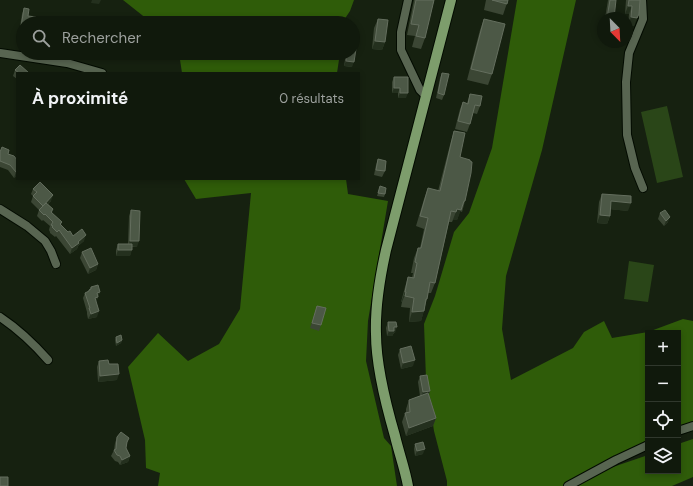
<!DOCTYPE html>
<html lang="fr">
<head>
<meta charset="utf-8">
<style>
  body { margin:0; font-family:"DM Sans",sans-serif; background:#1e261a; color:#f1f3f6 }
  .controls { position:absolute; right:12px; bottom:12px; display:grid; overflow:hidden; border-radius:0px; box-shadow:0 2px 6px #0003 }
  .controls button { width:36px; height:36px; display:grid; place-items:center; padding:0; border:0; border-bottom:1px solid #30382d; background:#10190c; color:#f1f3f6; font:20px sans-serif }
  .compass { position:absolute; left:597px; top:12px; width:36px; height:36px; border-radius:50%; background:#10190c; box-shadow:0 2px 6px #0003; rotate:156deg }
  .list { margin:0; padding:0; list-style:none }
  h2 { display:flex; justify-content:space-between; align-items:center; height:52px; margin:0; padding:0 16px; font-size:17px }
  h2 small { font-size:13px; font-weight:400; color:#9ca09d }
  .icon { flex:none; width:22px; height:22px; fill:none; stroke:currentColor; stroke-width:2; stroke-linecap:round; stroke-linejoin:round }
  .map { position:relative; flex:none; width:693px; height:486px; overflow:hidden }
  .search { position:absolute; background:#10190c; box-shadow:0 2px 6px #0003; left:16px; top:16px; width:344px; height:44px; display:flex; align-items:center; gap:10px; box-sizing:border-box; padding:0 14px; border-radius:22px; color:#9ca09d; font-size:15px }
  .panel { position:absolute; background:#10190c; box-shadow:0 2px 6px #0003; left:16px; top:72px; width:344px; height:108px; border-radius:0px }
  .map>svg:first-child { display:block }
  .green { fill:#2a4618 }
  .forest { fill:#2f5c09 }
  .water { fill:#2f5c0a }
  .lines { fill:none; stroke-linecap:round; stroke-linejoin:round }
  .minor-casing { stroke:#030b00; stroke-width:10 }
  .major-casing { stroke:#030b00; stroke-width:12 }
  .minor { stroke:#586551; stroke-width:8 }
  .major { stroke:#7d9d6c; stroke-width:10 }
  .wall { fill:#3b4634 }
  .shaded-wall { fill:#24301e }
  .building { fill:#4c5846; stroke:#646e5e }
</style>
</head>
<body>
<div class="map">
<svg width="693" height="486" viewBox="0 0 693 486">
  <rect width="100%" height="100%" fill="#162110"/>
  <path class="green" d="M667 106 683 177 657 183 641 112Z
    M629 261 654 265 648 302 624 299Z"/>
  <path class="forest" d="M123 0H354L350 11 344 20 343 23H152Z
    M517 0H576L542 150 506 276 502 329 511 380 573 348 584 332 604 321 612 338 648 332 683 319 693 321V431L678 435V333H648V448L574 486H447V481L434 431 426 379 424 324 435 296 454 232 469 213 492 148Z
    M179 53H340L337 73H182Z
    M184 179H346L348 194 388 201 368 321 366 361 384 438 391 446 397 486H158L160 473 146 468 145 440 128 367 158 333 188 361 219 344 240 309 251 193 196 199Z"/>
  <path class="water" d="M693 439V477L672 486H575L610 468 648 455V471H678V444Z"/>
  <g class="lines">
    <defs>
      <path id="minor" d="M408 0 401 32V50L420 90 426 96
        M642 0 643 19 629 53 626 82 627 135 635 168 643 188
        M0 53 67 63 102 73
        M0 209 27 226 45 241 51 251 56 264
        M0 317C18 329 33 343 48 360
        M678 431 693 426
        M568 486 616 460 648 445"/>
      <path id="major" d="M408 486C405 469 399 453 395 436 386 405 376 367 376 334 375 306 380 277 386 250L451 0"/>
    </defs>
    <use href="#minor" class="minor-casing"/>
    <use href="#major" class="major-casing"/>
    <use href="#minor" class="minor"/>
    <use href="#major" class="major"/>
  </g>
  <path class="wall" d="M414 0H434L425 38 421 49 412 47 415 36 407 35Z
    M486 0H508L503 15 484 10Z
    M608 0H616L614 18H605Z
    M626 0H640L634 26 628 25 629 14H625Z
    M24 8 23 23V33H19L22 14Z
    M378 19 385 42 382 50 372 49 374 28Z
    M484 19 492 74 488 85 467 80 480 30Z
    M101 53H107L106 55Z
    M346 53H353L352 67 344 66Z
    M15 70 29 73H17V79L13 76Z
    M442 73 444 95 442 100 436 98 440 78Z
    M394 77 406 98H398V93H392V82Z
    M470 94 480 106 477 114 473 113 470 124 467 132 455 129 460 109 463 102 467 103Z
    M454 131 460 157 465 201 462 212 460 211 457 220H453L452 222H449L435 283 431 293H428L427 299 421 321 409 322 410 308 401 307 402 302H401L405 287 408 277 412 278 413 273H411L414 258 418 248H420L424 229 416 226 424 199 428 188 438 191 451 141Z
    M0 152 8 154 14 156 17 176 14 178 8 170 0 167Z
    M378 159 385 171 382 177 374 175 376 165Z
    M380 186 385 194 384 197 377 196Z
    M33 189 51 201 48 204 53 209 52 213 62 222 61 225 68 232 73 236 84 241 78 246 77 249 70 254 56 236 55 237 50 233V232L49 230 50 226 43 220 42 221 37 216 39 210 31 202 33 196 31 194Z
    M602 194 628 211 610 209V216L607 224 597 223 599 202Z
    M131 210 137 247H132L130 256H116V250L118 244H128L129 216Z
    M660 213 668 222 664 226 658 219Z
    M82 252 98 264 96 270 88 274 80 258Z
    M91 287 100 292 96 302 97 317 88 319 87 314V312L83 298 85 293 88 292Z
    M317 306 321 325 319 331 310 328Z
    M388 322 395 333H394L392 336H387L386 328Z
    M116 337 122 340 121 343 116 346 115 340Z
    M400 349 413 366 401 369 398 355Z
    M99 361 109 364 117 380 98 382 97 367Z
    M420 376 430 391 429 394 436 418 433 426 406 436 402 422 405 413H406V409L409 400 420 396 418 382Z
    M117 437 129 438 126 445V448L130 456 128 462 120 465 118 462 115 461 111 456 114 450 115 443Z
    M415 444 423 454 415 456 414 449Z"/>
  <path class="shaded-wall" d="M92 0H101L99 4 91 3Z
    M628 6H632L629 14H625Z
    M639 14 634 26 628 25 631 17Z
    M21 27H23V33H19Z
    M375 41 385 42 382 50 372 49Z
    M124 54 123 57 114 58 115 55Z
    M346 61 354 62 352 67 344 66Z
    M394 88H400L398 93H392Z
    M400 93H408L406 98H398Z
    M16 172H17V176L14 178Z
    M53 195 51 201 41 211 43 206Z
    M611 201 631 203 628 211 608 209Z
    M457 209 461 210 457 220H453L452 222Z
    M600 215 610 216 607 224 597 223Z
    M670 217 668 222 664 226 666 221Z
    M86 235 84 241 78 246 77 249 70 254 72 248 78 242Z
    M130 241H139L137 247 128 246Z
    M118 250H132L130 256H116Z
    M98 264 96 270 88 274 90 268Z
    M100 292 96 303 93 304 97 293Z
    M405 292H406L402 302H401Z
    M99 311 97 317 88 319 91 314Z
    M424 311 421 321 409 322 412 312Z
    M394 327H397L395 333H394L392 336H387L389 331Z
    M122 340 121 343 116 346 117 343Z
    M415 360 413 366 401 369 403 363Z
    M119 374 117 380 98 382 100 376Z
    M430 391 428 397 421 398 423 392Z
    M436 418 433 426 406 436 409 428Z
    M425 449 423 454 415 456 417 451Z
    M130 456 128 462 120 465 122 460Z"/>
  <path class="building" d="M416 0H434L425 38 416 36 419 25 411 24Z
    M492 0H508L507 4Z
    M610 0H616L614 18H607Z
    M629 0H640L639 14 637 18 631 17 632 6H628Z
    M24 8 29 9 28 16 36 17 35 21 45 22V23H23V27H21Z
    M378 19 388 20 385 42 375 41Z
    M484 19 505 24 492 74 471 69Z
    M353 49H356L354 62 346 61 347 53H353Z
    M115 53H124V54L115 55Z
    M20 65 29 73H19L15 70Z
    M442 73 449 74 444 95 438 93Z
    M394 77H408V93H400V88H394Z
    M470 94 482 96 480 106 475 105 470 124 458 121 463 102 468 104Z
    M454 131 465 133 460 157 470 160V161L472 162 471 173 465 201H464L461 210 457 209 456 212 451 211 435 283 430 282 427 299H426L424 311 412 312 414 298 405 296 406 292H405L408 277 414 278 417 263 415 262 418 248H421L428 218 420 216 428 188 440 191Z
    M2 147 9 150 8 154 14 156 17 160V172H16L10 165 0 161V152Z
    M378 159 386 161 385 171 376 170Z
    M40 182 53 195 43 206 33 196 37 192 33 189Z
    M380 186 386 188 385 194 378 193Z
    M602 194 631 196V203L611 201 610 216 600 215Z
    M46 203 53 209 51 212 62 222 60 224 68 232 70 231 73 236 82 229 86 235 78 242 79 243 72 248 59 230 57 232 52 227 53 226 51 225 53 222 45 214 44 215 39 210Z
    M131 210 140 211 139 241H130Z
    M665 210 670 217 666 221 660 213Z
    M118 244H132V250H118Z
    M91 248 98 264 90 268 82 252Z
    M98 285 100 292 97 293 98 297 95 298 99 311 91 314 89 308H90L85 293 89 291V290L91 289V287Z
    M317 306 326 308 321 325 312 323Z
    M388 322H396L397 327H394V331H389Z
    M121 335 122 340 117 343 116 337Z
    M411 346 415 360 403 363 400 349Z
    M108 360 109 364H118L119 374 100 376 99 361Z
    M427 375 430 391 423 392 420 376Z
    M428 393 436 418 409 428 405 413 410 412 409 400Z
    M121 432 129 438 127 442 126 448 130 456 122 460 120 456 117 455 114 450 116 449 117 437Z
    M423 442 425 449 417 451 415 444Z
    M0 477H8V486H0Z"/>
</svg>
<div class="controls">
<button>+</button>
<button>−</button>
<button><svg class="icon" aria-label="locate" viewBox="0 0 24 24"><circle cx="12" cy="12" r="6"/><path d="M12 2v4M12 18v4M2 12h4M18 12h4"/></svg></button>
<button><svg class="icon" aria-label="layers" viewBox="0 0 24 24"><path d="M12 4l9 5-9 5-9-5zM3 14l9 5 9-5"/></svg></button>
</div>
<svg class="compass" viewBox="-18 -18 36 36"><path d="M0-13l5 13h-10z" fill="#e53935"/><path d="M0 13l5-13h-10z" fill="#9ca09d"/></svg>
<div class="search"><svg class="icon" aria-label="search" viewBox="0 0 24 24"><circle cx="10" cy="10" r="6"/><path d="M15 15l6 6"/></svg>Rechercher</div>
<section class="panel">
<h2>À proximité<small>0 résultats</small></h2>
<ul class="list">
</ul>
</section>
</div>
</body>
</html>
